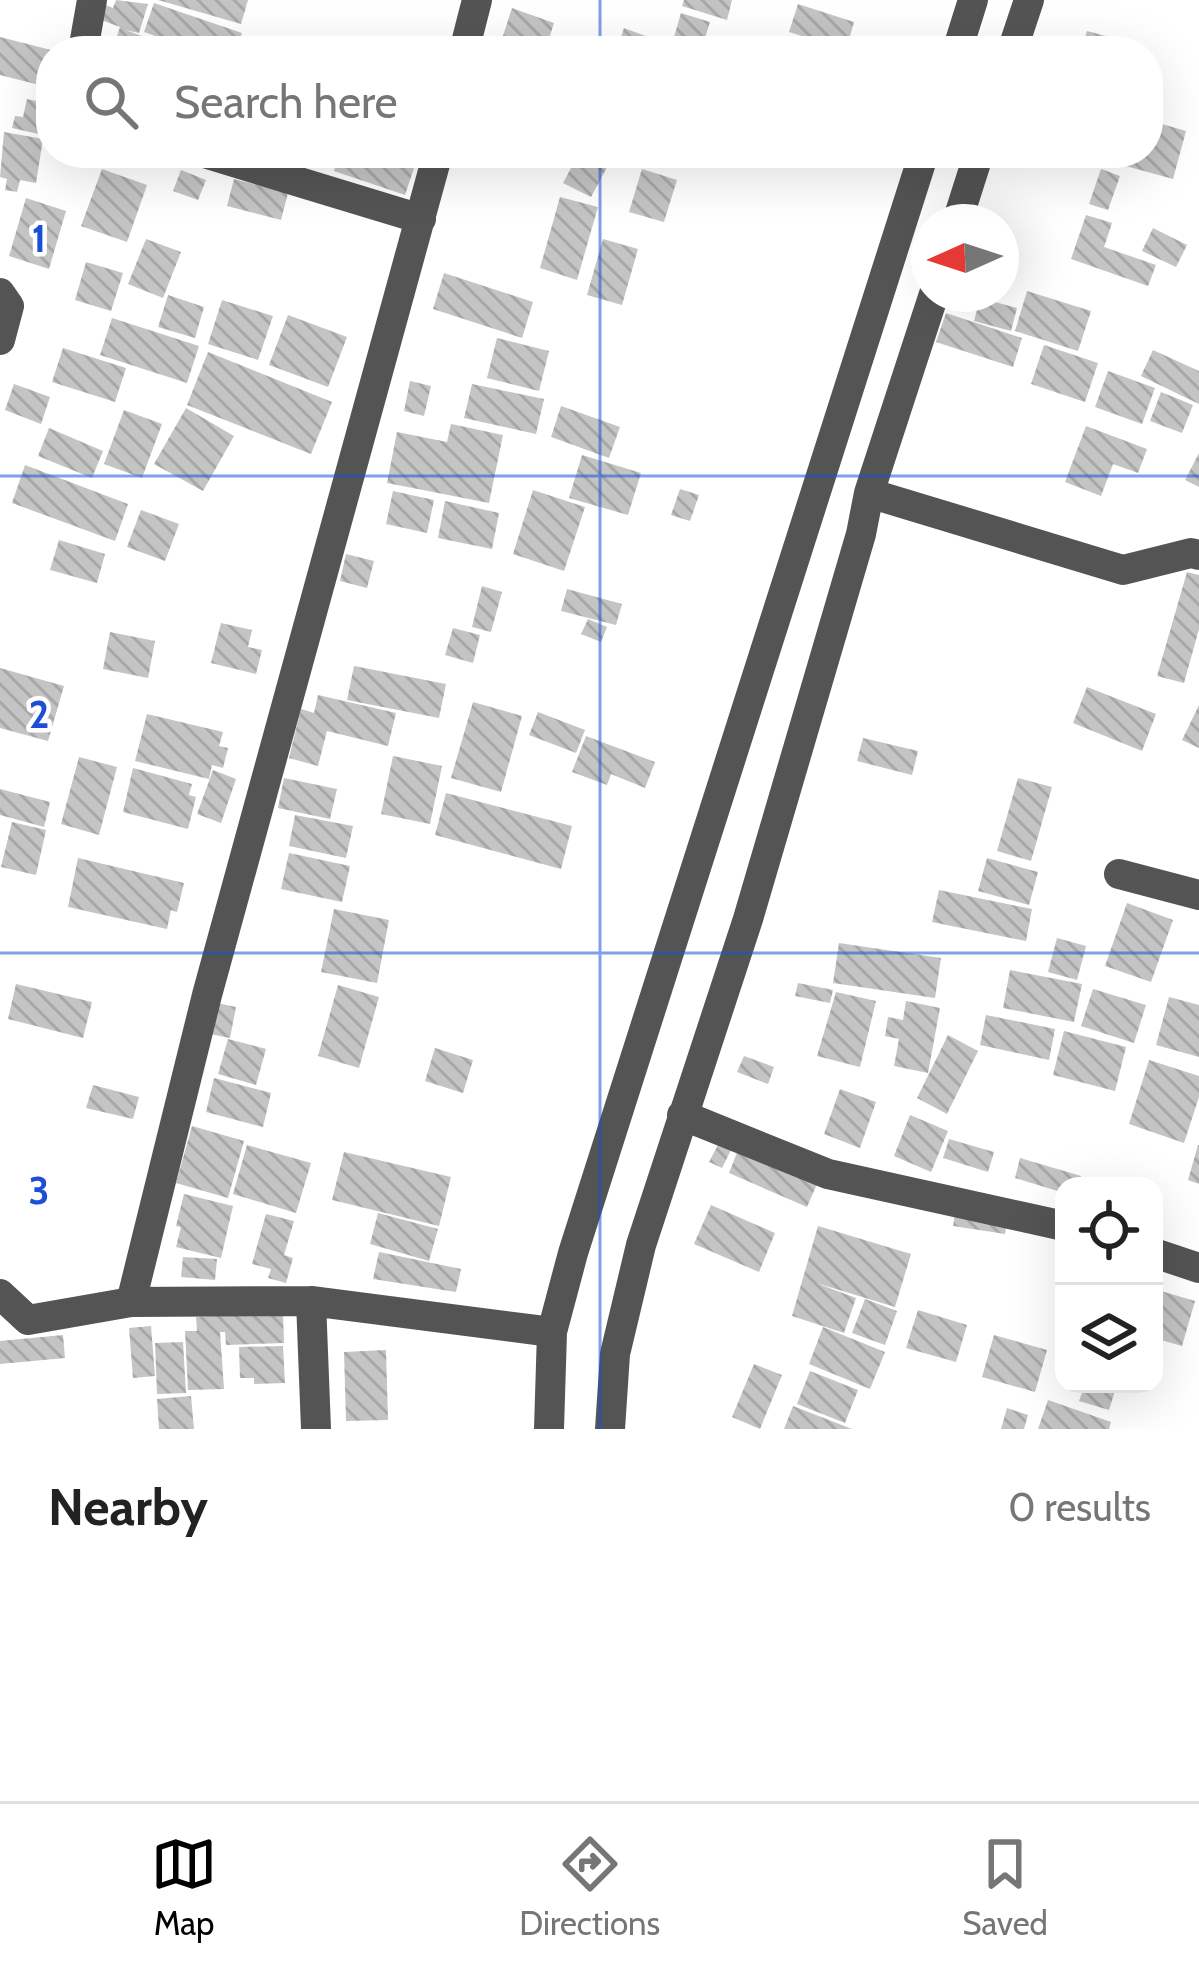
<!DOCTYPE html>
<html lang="en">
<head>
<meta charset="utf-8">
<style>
  body { margin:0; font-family:Cabin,sans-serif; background:#f6f6f6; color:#222 }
  .controls { position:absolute; right:36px; bottom:36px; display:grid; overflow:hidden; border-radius:24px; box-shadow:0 12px 48px #0002 }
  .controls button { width:108px; height:108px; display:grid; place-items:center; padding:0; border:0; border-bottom:3px solid #e0e0e0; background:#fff; color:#222; font:60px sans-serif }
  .compass { position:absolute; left:911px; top:204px; width:108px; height:108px; border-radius:50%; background:#fff; box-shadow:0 12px 48px #0002; rotate:267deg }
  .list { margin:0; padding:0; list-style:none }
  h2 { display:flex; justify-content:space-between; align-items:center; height:156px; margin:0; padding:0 48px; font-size:51px }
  h2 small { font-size:39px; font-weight:400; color:#767676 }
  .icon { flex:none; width:66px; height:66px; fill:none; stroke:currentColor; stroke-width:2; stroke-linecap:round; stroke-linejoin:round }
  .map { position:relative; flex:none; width:1199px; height:1429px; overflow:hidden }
  .search { position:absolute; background:#fff; box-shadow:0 12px 48px #0002; left:36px; right:36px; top:36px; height:132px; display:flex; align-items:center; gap:30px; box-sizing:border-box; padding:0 42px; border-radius:48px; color:#767676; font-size:45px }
  .sheet { height:372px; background:#fff }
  nav { display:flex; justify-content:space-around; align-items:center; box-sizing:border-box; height:168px; border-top:3px solid #e0e0e0; background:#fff; font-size:33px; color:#767676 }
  nav a { display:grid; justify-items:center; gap:6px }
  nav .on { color:#000 }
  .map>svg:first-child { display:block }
  .building { fill:url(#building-back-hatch) }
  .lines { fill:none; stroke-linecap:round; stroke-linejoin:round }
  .minor { stroke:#545454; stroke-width:30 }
  .grid { fill:none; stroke:#1d4ed8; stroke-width:3; stroke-opacity:0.55 }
  .grid-label { font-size:39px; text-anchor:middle; font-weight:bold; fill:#1d4ed8; stroke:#fff; stroke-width:9; stroke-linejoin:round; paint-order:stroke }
</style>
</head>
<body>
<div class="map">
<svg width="1199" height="1429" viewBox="0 0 1199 1429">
  <defs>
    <pattern id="building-back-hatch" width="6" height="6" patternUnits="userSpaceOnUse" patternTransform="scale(3)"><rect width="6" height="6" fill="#c4c4c4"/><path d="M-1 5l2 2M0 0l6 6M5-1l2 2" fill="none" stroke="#a7a7a7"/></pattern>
  </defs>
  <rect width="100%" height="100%" fill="#fff"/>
  <path class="building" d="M116 0 148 4 139 33 125 30 184 51H112L120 27 101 20 106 5 113 8Z
    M158 0H248L241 24Z
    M684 0H732L727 20 682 6Z
    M154 3 242 33 236 51H199L144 32Z
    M798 4 854 22 846 50 789 32Z
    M512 8 554 23 545 51H498Z
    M681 13 710 22 701 51 672 44Z
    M624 28 656 40 652 51H632L618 46Z
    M1087 31 1132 43 1130 51H1081Z
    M0 37 51 50V88L0 75Z
    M27 99 50 104 43 135 12 128 15 116 23 117Z
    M1148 120 1186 131 1173 179 1104 160 1106 153H1148Z
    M4 132 43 139 36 183 20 180 17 192 5 190 7 179 0 177Z
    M301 153H333L328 168 299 159Z
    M340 153H419L405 195 334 171Z
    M579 153H602L612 158 591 197 563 183Z
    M102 169 147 185 127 242 81 226Z
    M642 169 677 180 664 222 629 212Z
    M1101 169 1120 176 1108 210 1089 204Z
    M181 170 206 180 198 200 173 191Z
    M234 179 288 193 281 220 227 206Z
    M560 197 598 207 577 280 540 268Z
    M26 198 66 211 49 269 9 256Z
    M1086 215 1112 223 1104 247 1156 265 1148 286 1071 259Z
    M1153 228 1187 245 1176 267 1142 251Z
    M146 239 181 252 163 298 128 284Z
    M603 239 638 249 622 305 587 295Z
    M86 262 123 273 111 311 75 300Z
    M444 273 533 302 522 338 433 309Z
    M1027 291 1091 311 1078 351 1015 331Z
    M168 295 204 307 195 338 158 327Z
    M980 298 1017 308 1011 331 974 321Z
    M222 300 273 316 258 360 208 344Z
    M946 313 1022 338 1013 367 936 342Z
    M288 315 347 337 328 387 269 365Z
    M112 318 199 346 187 383 100 355Z
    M497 338 549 351 539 391 487 378Z
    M1044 345 1098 363 1085 402 1031 384Z
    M63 348 126 368 115 402 52 382Z
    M1153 350 1199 371V404L1141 376Z
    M208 352 332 402 311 454 187 405Z
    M1108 371 1155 388 1142 424 1095 407Z
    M410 381 431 386 424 416 404 411Z
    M14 384 50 397 41 424 5 410Z
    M472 384 544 399 536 434 464 418Z
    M1161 392 1193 405 1182 433 1150 421Z
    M561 406 620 427 609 458 551 437Z
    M186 408 234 436 203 491 154 464Z
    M124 410 162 424 142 478 104 464Z
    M451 424 503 435 489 503 387 483 397 432 447 442Z
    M1086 426 1147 449 1138 473 1113 464 1101 496 1065 482Z
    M49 428 103 451 92 478 38 456Z
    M1199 453V487L1185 480Z
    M582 455 641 473 628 515 569 498Z
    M25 465 128 504 115 541 12 503Z
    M680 489 699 495 690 521 671 515Z
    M533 490 585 507 564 571 513 554Z
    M393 491 434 500 427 533 386 524Z
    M445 501 499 513 492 549 438 538Z
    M141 510 179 524 165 561 127 547Z
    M59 540 105 554 97 583 50 570Z
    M346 554 374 561 367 588 340 581Z
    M1187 572 1199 575V629L1184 683 1157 676Z
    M482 586 502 592 491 632 472 627Z
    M567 589 622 604 616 625 561 611Z
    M588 619 607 627 601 642 581 634Z
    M221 623 252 630 248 647 262 650 256 674 211 663Z
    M453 628 480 635 473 663 445 655Z
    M110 632 155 641 148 678 103 669Z
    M354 666 446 684 439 718 347 700Z
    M0 668 64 686 48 741 0 728Z
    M1087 687 1156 714 1142 751 1073 723Z
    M318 695 396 713 388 746 327 731 318 766 289 758 301 709 314 713Z
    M473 702 522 716 501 792 451 778Z
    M1199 705V748L1182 740Z
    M538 712 585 730 576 753 529 735Z
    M147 714 223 732 219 746 228 748 223 768 212 765 209 779 135 761Z
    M586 736 655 762 645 788 611 774 607 785 572 772Z
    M863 738 918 751 912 775 857 761Z
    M393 756 442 766 430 824 381 814Z
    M79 757 117 767 99 835 61 824Z
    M133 768 192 784 189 795 196 797 188 829 123 812Z
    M213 770 236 779 221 823 197 814Z
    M284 778 337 789 330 819 278 808Z
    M1018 778 1052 787 1031 861 997 851Z
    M0 789 50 802 44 827 0 815Z
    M446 793 572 826 561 869 435 835Z
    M295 815 353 826 346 858 289 846Z
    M12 822 46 830 36 875 1 867Z
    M289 853 350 866 342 902 281 889Z
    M78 858 184 883 177 912 171 910 167 929 68 907Z
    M987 858 1038 872 1029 905 978 891Z
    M939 890 1032 909 1026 941 932 922Z
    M1127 903 1173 920 1151 982 1105 966Z
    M334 909 389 920 377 983 321 972Z
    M1057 938 1086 946 1077 980 1048 972Z
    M839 943 941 958 935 998 833 983Z
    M1010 970 1082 984 1074 1022 1003 1008Z
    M798 983 833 990 830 1003 795 996Z
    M16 984 92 1002 83 1038 8 1019Z
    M338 985 379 997 359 1068 318 1056Z
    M1093 989 1146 1005 1134 1043 1081 1026Z
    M836 992 876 1001 860 1067 817 1056Z
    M1169 997 1199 1005V1057L1156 1045Z
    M906 1001 940 1008 928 1073 894 1066 899 1039 885 1036 888 1017 903 1020Z
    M212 1002 236 1007 230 1038 205 1033Z
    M986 1015 1055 1029 1049 1060 980 1045Z
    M1064 1031 1126 1047 1115 1091 1053 1075Z
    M948 1035 978 1051 947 1114 917 1098Z
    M228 1039 266 1049 256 1085 218 1074Z
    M435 1048 473 1060 463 1093 425 1081Z
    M744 1056 774 1067 768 1084 737 1072Z
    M1149 1060 1199 1076V1097L1184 1143 1129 1124Z
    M214 1078 271 1093 263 1127 206 1112Z
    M93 1085 139 1097 133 1119 86 1108Z
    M840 1089 876 1102 860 1148 824 1134Z
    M910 1115 948 1131 931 1172 894 1156Z
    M192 1126 244 1141 228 1198 176 1183Z
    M949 1139 994 1152 988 1172 943 1158Z
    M719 1143 731 1150 722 1168 709 1162Z
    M247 1145 311 1163 296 1213 233 1194Z
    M1198 1145H1199V1184L1188 1180Z
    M738 1150 817 1184 807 1207 729 1173Z
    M344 1152 451 1177 439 1226 332 1200Z
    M1020 1158 1081 1176 1078 1186H1064V1193L1015 1178Z
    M184 1194 233 1206 221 1258 176 1247 181 1227 176 1226Z
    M711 1205 775 1233 759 1272 694 1244Z
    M956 1207 1008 1216 1005 1234 953 1226Z
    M378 1213 438 1229 429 1261 370 1244Z
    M266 1214 294 1221 284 1255 293 1258 286 1283 268 1278 271 1269 252 1264Z
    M818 1226 911 1254 895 1307 816 1283 856 1298 844 1333 792 1316Z
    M379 1252 461 1269 456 1292 373 1279Z
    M183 1257 217 1259 215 1280 181 1277Z
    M1154 1289 1195 1301 1182 1346 1154 1338Z
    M865 1299 897 1311 885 1345 852 1333Z
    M918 1310 967 1325 956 1362 906 1348Z
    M283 1313 284 1343 226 1345 225 1332H220L224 1389 188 1390 185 1331H197L196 1317Z
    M151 1326 155 1376 133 1378 129 1328Z
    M823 1327 885 1352 870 1389 809 1364Z
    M63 1335 65 1358 0 1364V1341Z
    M994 1335 1047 1350 1035 1392 982 1377Z
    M183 1342 186 1393 157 1394 155 1343Z
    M283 1346 285 1383 254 1384V1378H240L239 1347Z
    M386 1350 388 1420 346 1421 344 1352Z
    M754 1364 782 1375 760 1429 732 1417Z
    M810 1371 858 1390 845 1423 797 1404Z
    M1085 1384H1117L1109 1410 1079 1401Z
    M191 1396 194 1429H159L157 1399Z
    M1048 1400 1111 1422 1109 1429H1038Z
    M793 1406 852 1429H784Z
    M1007 1408 1028 1415 1024 1429H1001Z"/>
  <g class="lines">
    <path class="minor" d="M83 51 92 0
      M464 51 477 0
      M957 51 973 0
      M1012 51 1029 0
      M204 153 421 219
      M957 222 979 153
      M0 293 9 306 0 340
      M869 493 1123 570 1191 553 1199 555
      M1119 874 1199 895
      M682 1115 828 1174 1064 1226
      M1154 1253 1199 1268
      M0 1294 28 1320 131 1302 311 1301 552 1332
      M311 1301 316 1429
      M131 1302 207 995 438 153
      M549 1429 552 1332 573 1253 924 153
      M610 1429 615 1354 641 1245 748 919 861 534 869 493 934 294"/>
  </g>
  <path class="grid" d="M600 0V51M600 153V1429M0 476H1199M0 953H1199"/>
  <g class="grid-label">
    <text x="39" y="252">1</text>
    <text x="39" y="728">2</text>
    <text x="39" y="1204">3</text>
  </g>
</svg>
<div class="controls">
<button><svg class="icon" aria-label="locate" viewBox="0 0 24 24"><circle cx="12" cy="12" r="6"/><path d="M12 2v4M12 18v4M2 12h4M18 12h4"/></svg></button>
<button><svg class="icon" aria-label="layers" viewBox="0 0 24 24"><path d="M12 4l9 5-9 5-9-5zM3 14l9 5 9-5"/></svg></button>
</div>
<svg class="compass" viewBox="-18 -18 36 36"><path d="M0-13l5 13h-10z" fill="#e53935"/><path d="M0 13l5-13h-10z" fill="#767676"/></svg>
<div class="search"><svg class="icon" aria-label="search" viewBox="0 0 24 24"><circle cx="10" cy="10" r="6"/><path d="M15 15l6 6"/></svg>Search here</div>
</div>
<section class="sheet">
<h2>Nearby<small>0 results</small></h2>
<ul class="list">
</ul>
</section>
<nav>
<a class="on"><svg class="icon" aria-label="map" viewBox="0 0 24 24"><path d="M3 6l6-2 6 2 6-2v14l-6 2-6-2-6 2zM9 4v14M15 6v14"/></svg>Map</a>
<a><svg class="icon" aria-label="directions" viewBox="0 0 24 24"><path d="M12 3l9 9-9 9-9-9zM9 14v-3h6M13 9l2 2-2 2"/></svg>Directions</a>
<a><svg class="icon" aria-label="saved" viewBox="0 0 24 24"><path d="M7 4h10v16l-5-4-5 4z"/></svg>Saved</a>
</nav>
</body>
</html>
